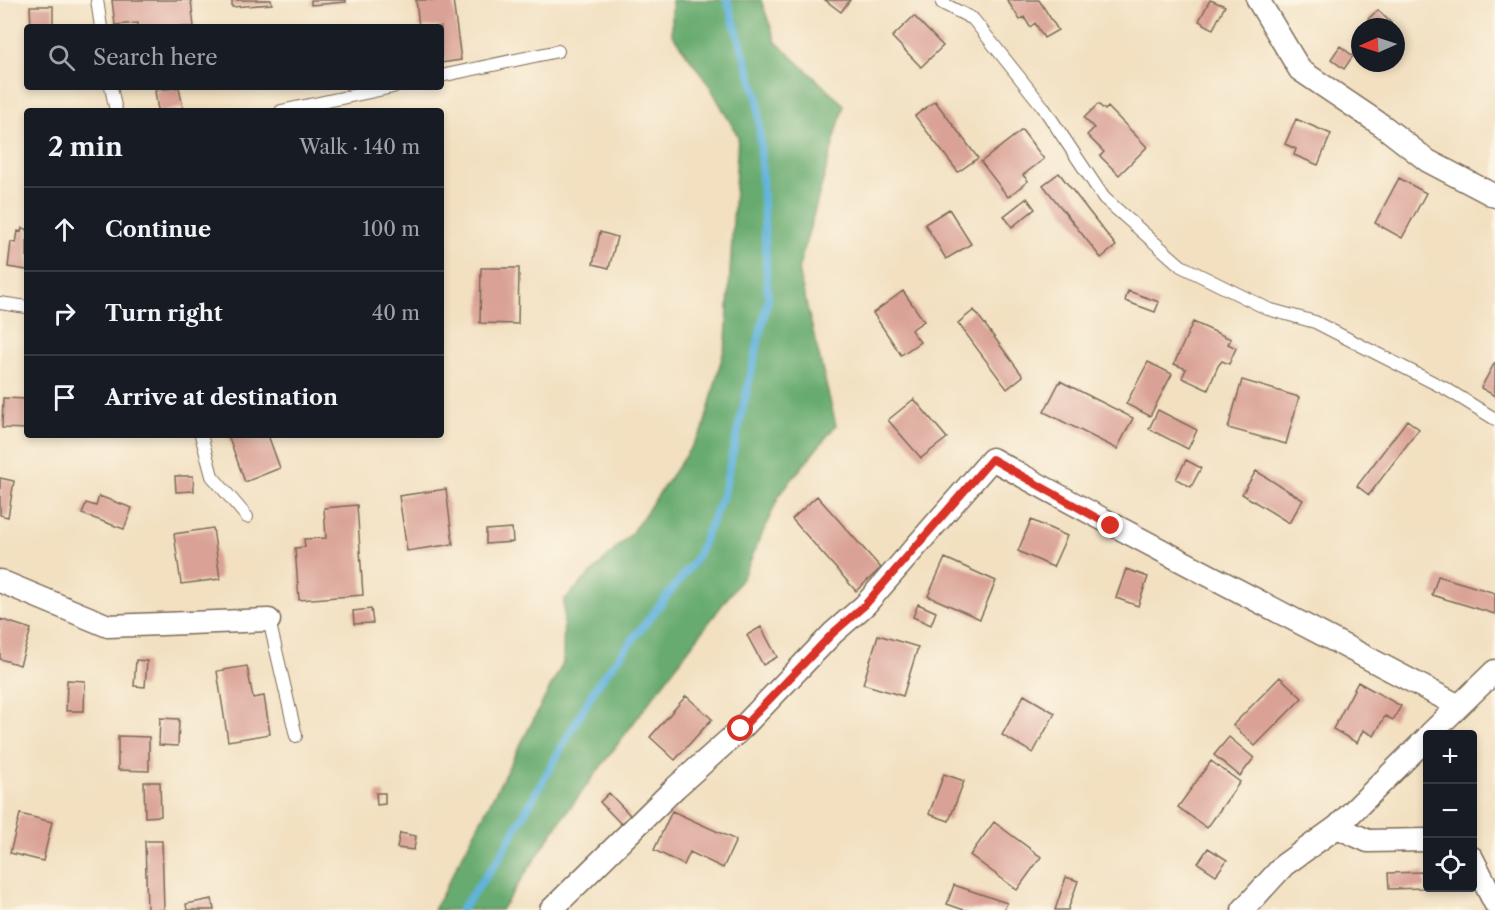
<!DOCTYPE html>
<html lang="en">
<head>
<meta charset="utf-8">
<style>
  body { margin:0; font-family:"Libre Caslon Text",serif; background:#20242c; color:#f1f3f6 }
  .controls { position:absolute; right:18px; bottom:18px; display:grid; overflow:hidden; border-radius:6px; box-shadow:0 3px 9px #0003 }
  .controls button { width:54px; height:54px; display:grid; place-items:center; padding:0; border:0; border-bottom:2px solid #363941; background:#171b24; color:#f1f3f6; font:30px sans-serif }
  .compass { position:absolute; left:1351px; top:18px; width:54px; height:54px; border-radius:50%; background:#171b24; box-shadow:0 3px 9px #0003; rotate:267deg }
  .stop { position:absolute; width:18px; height:18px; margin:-14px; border:4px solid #d93025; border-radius:50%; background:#fff }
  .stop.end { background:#d93025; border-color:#fff; box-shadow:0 2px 6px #0008 }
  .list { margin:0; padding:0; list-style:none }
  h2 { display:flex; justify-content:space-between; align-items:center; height:78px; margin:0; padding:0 24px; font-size:26px }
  h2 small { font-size:20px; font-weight:400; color:#9ea1a6 }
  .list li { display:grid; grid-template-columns:39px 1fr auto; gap:18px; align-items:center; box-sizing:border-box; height:84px; padding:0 24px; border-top:2px solid #363941 }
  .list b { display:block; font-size:22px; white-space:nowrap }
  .list em { font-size:20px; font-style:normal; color:#9ea1a6 }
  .icon { flex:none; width:33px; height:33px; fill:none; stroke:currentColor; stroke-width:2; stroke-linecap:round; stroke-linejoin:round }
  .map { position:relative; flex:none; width:1495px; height:910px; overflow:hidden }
  .search { position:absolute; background:#171b24; box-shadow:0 3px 9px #0003; left:24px; top:24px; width:420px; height:66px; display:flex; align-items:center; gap:15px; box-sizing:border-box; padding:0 21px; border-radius:6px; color:#9ea1a6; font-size:22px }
  .panel { position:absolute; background:#171b24; box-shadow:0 3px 9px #0003; left:24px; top:108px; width:420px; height:330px; border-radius:6px }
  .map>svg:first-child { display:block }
  .forest { fill:#67ab70; stroke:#516a47; stroke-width:1.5 }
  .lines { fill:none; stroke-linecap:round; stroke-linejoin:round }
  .stream { stroke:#62b3dd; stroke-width:8 }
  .building { fill:#daa296 }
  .service-casing { stroke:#7b6a57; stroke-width:14 }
  .minor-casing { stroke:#7b6a57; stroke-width:25 }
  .service { stroke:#fff; stroke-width:12 }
  .minor { stroke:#fff; stroke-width:22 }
  .route { stroke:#d93025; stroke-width:8 }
</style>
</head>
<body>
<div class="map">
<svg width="1495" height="910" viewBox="0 0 1495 910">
  <rect width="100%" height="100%" fill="#fcf5e5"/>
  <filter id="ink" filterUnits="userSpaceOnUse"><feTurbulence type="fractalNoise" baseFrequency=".0167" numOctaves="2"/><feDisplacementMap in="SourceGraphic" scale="12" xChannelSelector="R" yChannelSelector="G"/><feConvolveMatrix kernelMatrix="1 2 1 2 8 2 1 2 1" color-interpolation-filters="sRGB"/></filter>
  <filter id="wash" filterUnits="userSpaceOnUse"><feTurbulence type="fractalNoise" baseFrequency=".008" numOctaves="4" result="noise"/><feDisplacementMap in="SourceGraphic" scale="24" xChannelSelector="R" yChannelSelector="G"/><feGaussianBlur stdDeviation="1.35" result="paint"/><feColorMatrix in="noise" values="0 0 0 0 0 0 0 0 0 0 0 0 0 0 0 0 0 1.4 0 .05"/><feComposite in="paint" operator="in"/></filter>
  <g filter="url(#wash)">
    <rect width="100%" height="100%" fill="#f2e0c1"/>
    <path class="forest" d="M672 0H761L776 42 844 105 798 270 836 425 780 494 743 577 563 817 501 910H434L563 663 564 600 631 534 703 430 726 342 738 136 709 85 672 34Z"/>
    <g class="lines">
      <path class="stream" d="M461 910 498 860 597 685 696 559 723 495 768 299 758 99 727 0"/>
    </g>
    <g id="blocks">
      <path class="building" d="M112 0H191L194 27H138V23L115 25Z
        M232 0H271L272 4 232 7Z
        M311 0H346V2L311 5Z
        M416 0H453L461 60 441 63V27H419Z
        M825 0H850L841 12Z
        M1007 0H1039L1058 30 1044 38 1035 23 1030 27 1024 17 1020 20Z
        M1210 0 1225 6 1213 29 1199 21Z
        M30 6H53V27H31Z
        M1378 10 1391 23 1387 27H1376L1368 19Z
        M914 16 943 46 921 67 892 37Z
        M1340 46 1353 56 1344 69 1331 59Z
        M179 87 183 108 158 111 155 91Z
        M935 101 978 158 958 172 915 116Z
        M1098 104 1105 110 1108 107 1147 147 1119 175 1100 156 1104 152 1087 135 1094 128 1084 118Z
        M1296 119 1331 134 1318 165 1294 155 1296 149 1285 144Z
        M1022 130 1044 159 1023 175 1028 181 1008 197 981 162Z
        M1059 173 1116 246 1101 258 1043 185Z
        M1399 178 1426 193 1402 238 1375 223Z
        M1027 198 1035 209 1012 227 1004 216Z
        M949 209 971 244 946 259 925 224Z
        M22 228 27 229V270L8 267 11 242 16 243 18 231 21 232Z
        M600 232 617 237 609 268 593 264Z
        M481 268H519L518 324 480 323Z
        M903 291 924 321 911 330 920 342 901 355 873 313Z
        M1128 291 1159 302 1155 312 1125 301Z
        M974 310 1023 376 1007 389 958 323Z
        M1193 322 1231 339 1228 344 1236 348 1229 364 1222 361 1218 366 1208 390 1182 378 1186 369 1174 364Z
        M1148 362 1172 374 1150 416 1126 404Z
        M1495 362V396L1481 388Z
        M1242 380 1299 397 1286 444 1228 428Z
        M1060 381 1133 418 1117 449 1044 412Z
        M3 398 27 399V429L2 428Z
        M914 399 947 438 921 458 888 420Z
        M1158 410 1197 430 1188 449 1149 429Z
        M1407 420 1419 429 1369 495 1357 486Z
        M228 435H268L280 468 245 482Z
        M1186 460 1201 468 1191 487 1176 479Z
        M1256 471 1303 500 1289 523 1242 494Z
        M175 476H193L194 491 176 492Z
        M0 478 14 481 8 517 0 515Z
        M446 489 453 544 407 551 399 496Z
        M99 496 132 508 124 529 82 514 86 503 96 506Z
        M817 496 881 568 856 591 792 519Z
        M357 505 363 595 299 600 295 548 305 547 304 539 326 538 324 508Z
        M1031 520 1067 536 1053 567 1018 551Z
        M213 528 220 579 181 584 174 534Z
        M512 528 513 542 486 544V530Z
        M945 558 996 581 980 619 928 596Z
        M1126 569 1148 577 1138 606 1116 598Z
        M1438 576 1495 593V614L1432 595Z
        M918 604 936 612 931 625 913 617Z
        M371 609 373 623 354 624 353 611Z
        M0 619 31 629 20 665 0 659Z
        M761 627 777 657 763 665 747 635Z
        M878 635 918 647 903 696 863 684Z
        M136 660 147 661 145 687 134 686Z
        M247 666 253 698 264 696 270 734 228 741 217 671Z
        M1280 677 1302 698 1255 746 1233 725Z
        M67 680 85 681 84 711H66Z
        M1358 682 1401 706 1393 720 1385 716 1374 736 1363 730 1357 743 1333 729Z
        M1024 695 1055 713 1033 753 1002 735Z
        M686 696 712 719 675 760 650 737Z
        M160 718 179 719 178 746 159 745Z
        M118 736 149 737V771L118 770Z
        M1229 737 1254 758 1240 776 1214 755Z
        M1211 761 1240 782 1207 828 1178 807Z
        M944 774 964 781 949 821 929 814Z
        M144 782H160L161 816 145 817Z
        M376 793H385V804L377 805Z
        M609 793 630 815 621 824 600 802Z
        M672 811 736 840 723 868 690 852 684 865 654 850Z
        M20 814 52 822 43 861 10 853Z
        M994 822 1041 857 1017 890 970 855Z
        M400 833 416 836 414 850 397 848Z
        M145 841H162L164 910H147Z
        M1208 848 1227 860 1216 875 1198 863Z
        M1424 872V888L1389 889 1388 873Z
        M1066 877 1078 881 1068 910H1055Z
        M954 885 1007 903 1004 910H964L947 904Z
        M212 899 214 910H187L186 904Z"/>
    </g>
  </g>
  <g filter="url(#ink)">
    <use href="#blocks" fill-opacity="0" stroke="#7b6a57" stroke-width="1.5"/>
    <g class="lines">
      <defs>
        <path id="service" d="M97 0 101 27
          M942 3 973 19 1043 107 1104 198 1181 266 1268 309 1315 322 1448 390 1495 419
          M441 76 558 51
          M111 87 116 111
          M281 111 393 87
          M0 303 27 307
          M201 435 212 476 247 517
          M269 620 296 736"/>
        <path id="minor" d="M1258 0 1300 70 1383 126 1428 161 1495 196
          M0 581 108 626 269 620
          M1430 734 1495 671
          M1337 827 1368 841 1428 840
          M1472 858 1495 903
          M551 910 675 788 741 729 833 633 865 605 992 459C1146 545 1303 623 1459 706
          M1243 910 1284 865 1337 827 1428 737"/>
      </defs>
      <use href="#service" class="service-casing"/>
      <use href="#minor" class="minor-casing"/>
      <use href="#service" class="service"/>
      <use href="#minor" class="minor"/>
    </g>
  </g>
  <g class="lines" filter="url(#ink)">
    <path class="route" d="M741 729 833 633 865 605 992 459 1111 526"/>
  </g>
</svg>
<div class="controls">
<button>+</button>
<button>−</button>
<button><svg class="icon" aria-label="locate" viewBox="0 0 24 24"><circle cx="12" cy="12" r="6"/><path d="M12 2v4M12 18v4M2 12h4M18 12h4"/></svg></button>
</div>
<svg class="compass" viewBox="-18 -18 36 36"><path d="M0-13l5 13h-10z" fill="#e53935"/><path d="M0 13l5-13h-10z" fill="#9ea1a6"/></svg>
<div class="stop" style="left:741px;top:729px"></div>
<div class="stop end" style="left:1111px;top:526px"></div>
<div class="search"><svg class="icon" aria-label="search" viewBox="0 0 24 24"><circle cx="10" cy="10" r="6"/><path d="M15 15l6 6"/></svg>Search here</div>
<section class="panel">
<h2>2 min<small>Walk · 140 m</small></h2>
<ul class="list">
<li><svg class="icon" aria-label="ahead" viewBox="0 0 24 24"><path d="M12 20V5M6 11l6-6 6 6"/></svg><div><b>Continue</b></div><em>100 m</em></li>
<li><svg class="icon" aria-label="right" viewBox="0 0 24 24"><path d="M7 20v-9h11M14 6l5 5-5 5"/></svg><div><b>Turn right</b></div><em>40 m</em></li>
<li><svg class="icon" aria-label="arrive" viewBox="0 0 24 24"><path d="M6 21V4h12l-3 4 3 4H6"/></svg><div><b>Arrive at destination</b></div></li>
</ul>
</section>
</div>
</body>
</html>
